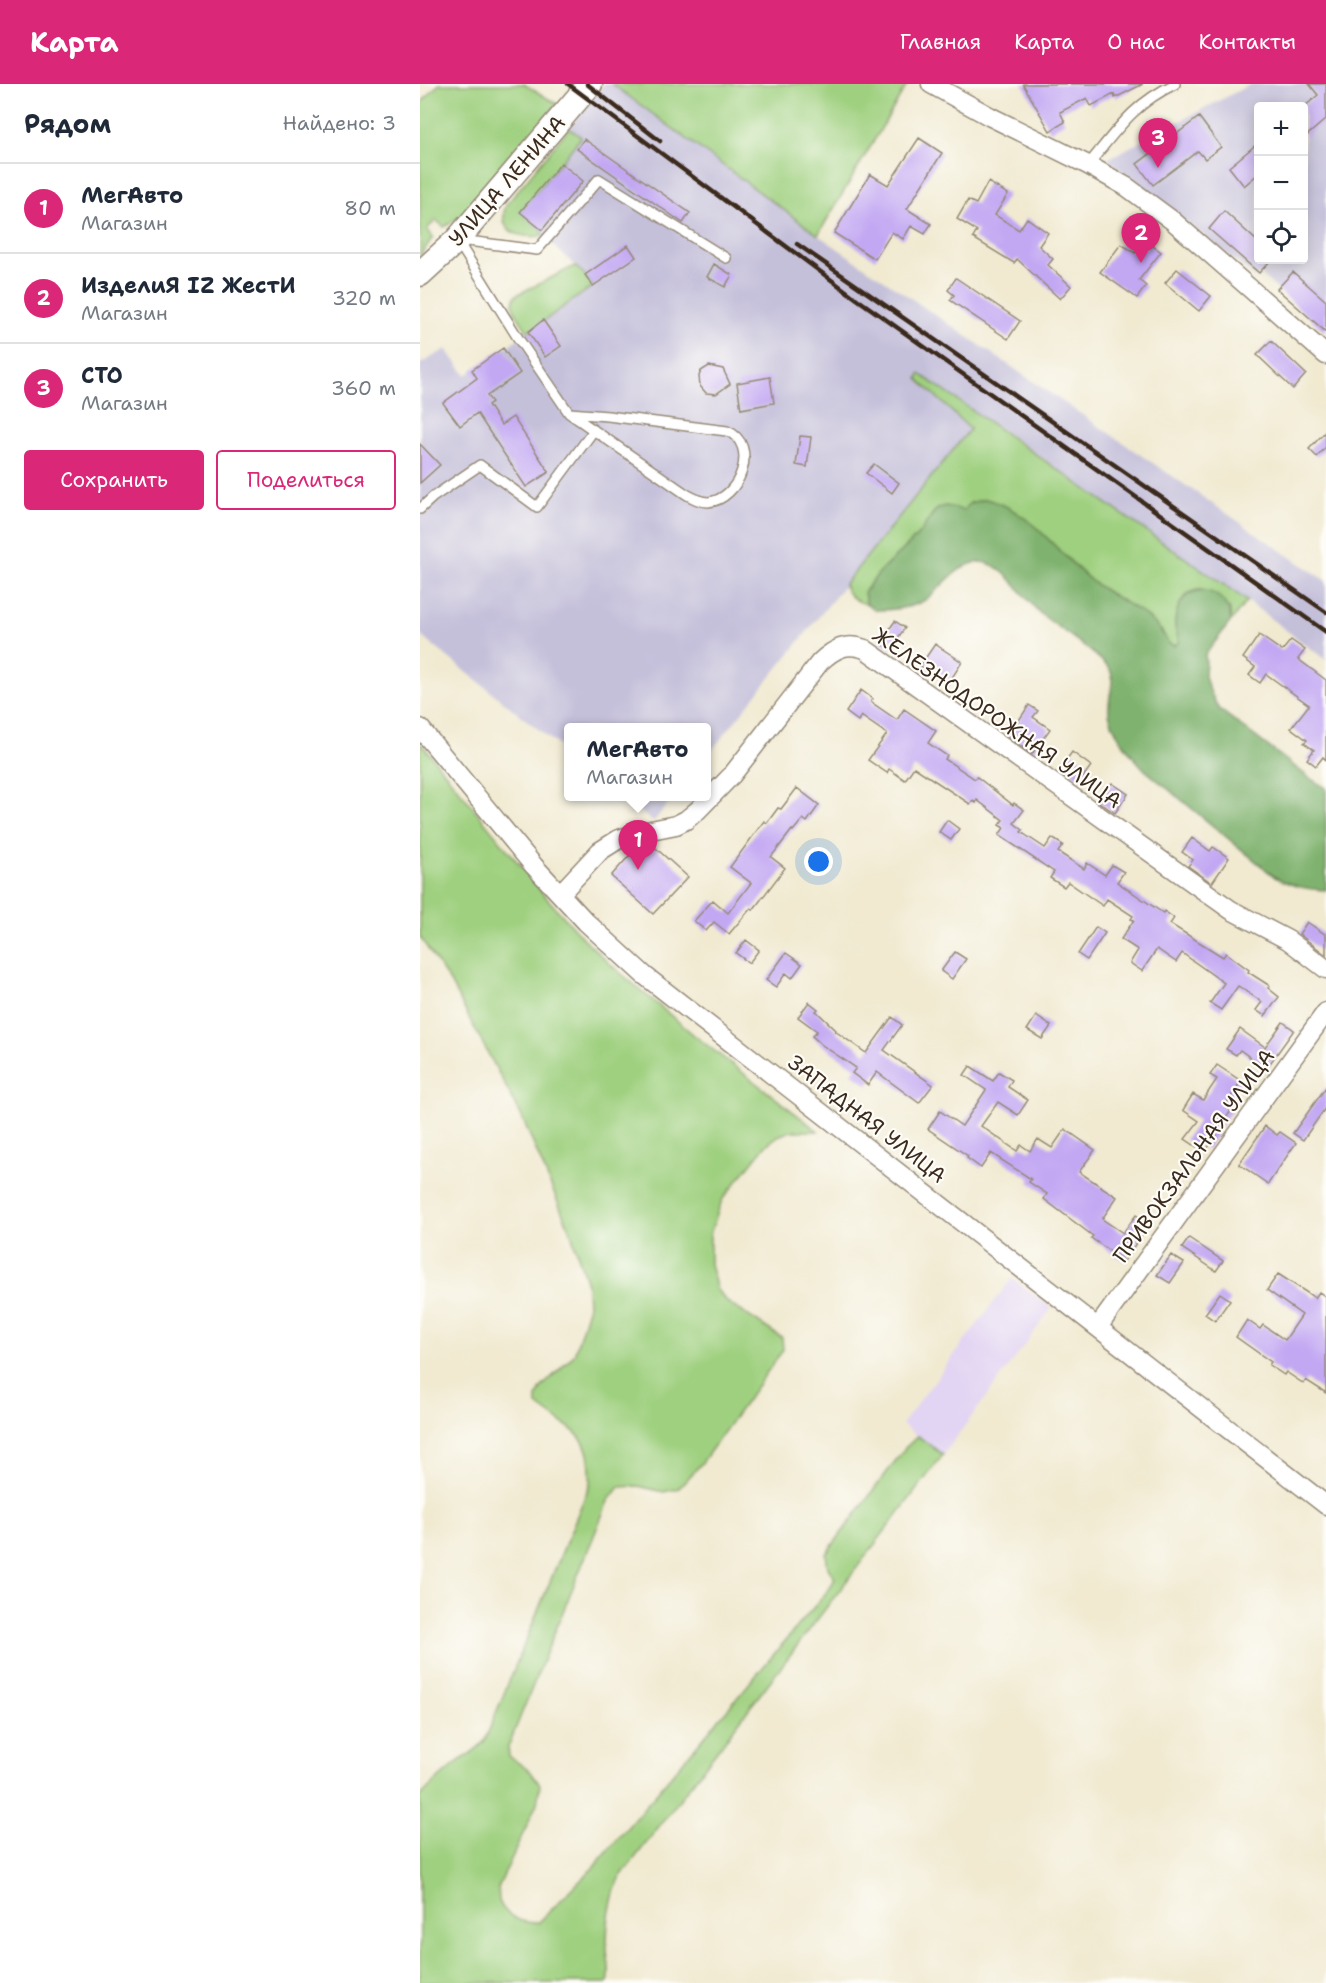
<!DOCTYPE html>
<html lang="ru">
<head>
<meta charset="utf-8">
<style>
  body { margin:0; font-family:"Shantell Sans",sans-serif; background:#f6f6f7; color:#1f2937 }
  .controls { position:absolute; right:18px; top:18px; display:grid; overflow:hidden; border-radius:6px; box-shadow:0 3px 15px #0003 }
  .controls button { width:54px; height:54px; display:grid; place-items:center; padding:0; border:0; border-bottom:2px solid #e0e1e3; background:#fff; color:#1f2937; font:30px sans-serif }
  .you { position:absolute; left:399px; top:778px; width:21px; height:21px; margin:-15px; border:4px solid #fff; border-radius:50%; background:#1a73e8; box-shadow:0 0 0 9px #1a73e833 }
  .badge { display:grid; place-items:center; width:39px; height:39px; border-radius:50%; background:#db2777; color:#fff; font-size:20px; font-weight:700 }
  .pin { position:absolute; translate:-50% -50px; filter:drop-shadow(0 2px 3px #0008) }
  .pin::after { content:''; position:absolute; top:32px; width:21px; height:18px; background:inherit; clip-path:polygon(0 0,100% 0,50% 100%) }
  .popup { position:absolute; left:144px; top:639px; width:147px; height:78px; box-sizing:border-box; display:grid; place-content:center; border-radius:6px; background:#fff; filter:drop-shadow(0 2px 4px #0005); font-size:20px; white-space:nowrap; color:#747a83 }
  .popup b { font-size:22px; color:#1f2937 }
  .popup::after { content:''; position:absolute; left:50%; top:100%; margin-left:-12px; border:12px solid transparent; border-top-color:#fff }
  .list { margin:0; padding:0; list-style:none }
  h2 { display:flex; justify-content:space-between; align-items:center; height:78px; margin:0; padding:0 24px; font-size:26px }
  h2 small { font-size:20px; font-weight:400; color:#747a83 }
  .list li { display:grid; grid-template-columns:39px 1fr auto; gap:18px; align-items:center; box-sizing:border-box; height:90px; padding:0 24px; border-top:2px solid #e0e1e3 }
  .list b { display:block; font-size:22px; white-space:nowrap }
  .list p { margin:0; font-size:20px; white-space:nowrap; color:#747a83 }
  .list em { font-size:20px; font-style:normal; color:#747a83 }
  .actions { display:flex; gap:12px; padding:18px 24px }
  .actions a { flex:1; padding:14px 0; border:2px solid #db2777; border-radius:6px; text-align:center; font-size:21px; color:#db2777 }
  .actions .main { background:#db2777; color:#fff }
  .icon { flex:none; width:33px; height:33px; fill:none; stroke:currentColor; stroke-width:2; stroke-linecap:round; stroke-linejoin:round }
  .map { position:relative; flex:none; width:906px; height:1899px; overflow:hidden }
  header { display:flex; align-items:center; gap:36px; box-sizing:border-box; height:84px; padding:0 30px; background:#db2777; color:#fff }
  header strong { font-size:28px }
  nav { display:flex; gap:33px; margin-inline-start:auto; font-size:21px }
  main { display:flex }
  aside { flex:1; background:#fff }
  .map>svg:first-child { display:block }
  .built { fill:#e2d4f3 }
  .industrial { fill:#c5c0da; fill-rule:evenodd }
  .green { fill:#9fd07f; stroke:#6d7d4e; stroke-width:1.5 }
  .forest { fill:#7fb26e; stroke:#5d6e46; stroke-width:1.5 }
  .building { fill:#c2a7f3 }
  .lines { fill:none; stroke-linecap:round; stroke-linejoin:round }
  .service-casing { stroke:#968a78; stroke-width:12 }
  .minor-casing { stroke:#968a78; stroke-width:21 }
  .secondary-casing { stroke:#968a78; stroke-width:27 }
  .service { stroke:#fff; stroke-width:9 }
  .minor { stroke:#fff; stroke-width:18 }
  .secondary { stroke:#fff; stroke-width:24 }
  .rail { stroke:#3b2a1e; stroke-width:4.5 }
  .labels { text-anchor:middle; stroke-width:4.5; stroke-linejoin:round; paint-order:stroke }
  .street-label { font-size:21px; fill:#3b2a1e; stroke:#fdfcf7 }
</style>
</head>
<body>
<header>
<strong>Карта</strong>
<nav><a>Главная</a><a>Карта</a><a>О нас</a><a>Контакты</a></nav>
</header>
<main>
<aside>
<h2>Рядом<small>Найдено: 3</small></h2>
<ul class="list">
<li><span class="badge">1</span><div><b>МегАвто</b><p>Магазин</p></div><em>80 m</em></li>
<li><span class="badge">2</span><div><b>ИзделиЯ IZ ЖестИ</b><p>Магазин</p></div><em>320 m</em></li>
<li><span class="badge">3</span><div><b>СТО</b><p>Магазин</p></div><em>360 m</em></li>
</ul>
<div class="actions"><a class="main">Сохранить</a><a>Поделиться</a></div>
</aside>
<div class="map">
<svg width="906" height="1899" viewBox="0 0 906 1899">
  <rect width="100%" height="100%" fill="#fdfcf7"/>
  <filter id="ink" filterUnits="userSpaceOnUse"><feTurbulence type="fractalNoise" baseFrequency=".0167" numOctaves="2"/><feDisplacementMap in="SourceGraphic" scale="12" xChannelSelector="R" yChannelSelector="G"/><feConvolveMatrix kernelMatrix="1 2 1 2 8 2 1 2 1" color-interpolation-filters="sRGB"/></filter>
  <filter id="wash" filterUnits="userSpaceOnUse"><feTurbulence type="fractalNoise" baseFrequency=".008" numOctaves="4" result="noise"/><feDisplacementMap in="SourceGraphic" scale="24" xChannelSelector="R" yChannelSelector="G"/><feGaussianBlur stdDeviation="1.35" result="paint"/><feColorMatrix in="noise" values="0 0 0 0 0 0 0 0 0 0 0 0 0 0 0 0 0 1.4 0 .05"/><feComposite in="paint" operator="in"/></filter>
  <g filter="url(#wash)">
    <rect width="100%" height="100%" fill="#f1ead1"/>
    <path class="built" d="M592 1194 632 1224 523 1371 482 1340Z"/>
    <path class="industrial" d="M184 0H192L398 151 906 497V576L827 517 577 342 498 296 550 345 287 672V644H149V670L0 551V280L26 265 46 291 172 203 165 191 123 152 100 128 161 53 149 44Z
      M831 0H906V248L840 190 836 193 687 75ZM838 22H884V176H838Z
      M202 713H254L233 738Z"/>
    <path class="green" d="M19 0H104L137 20 44 131 24 143 16 136 7 145 13 153 0 172V20Z
      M192 0H486L487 1 398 151Z
      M149 44 161 53 101 128 122 146 123 152C101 154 76 150 86 121Z
      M155 182 165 191 173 202 108 248C101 237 87 223 96 211Z
      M500 290 827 517 811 537 810 525C802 519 791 508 782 506 765 504 755 525 755 540 754 545 758 552 759 558L755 562 748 559 742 547 712 523 672 498 619 447 550 419 544 426C537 426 529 420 522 423 512 426 507 440 501 447 483 470 460 482 444 509L447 520C436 518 428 512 424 501L550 345 498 295Z
      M0 658 125 812 161 852 191 881 274 951 398 1047H371L358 1052 345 1062 302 1116 290 1150V1180L297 1206 307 1218 362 1254 363 1266 281 1380 259 1404 244 1408 218 1402 199 1403 188 1417 88 1663 89 1672 111 1688 120 1701 117 1719 78 1804C79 1808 78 1816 80 1819 87 1834 103 1839 118 1839L173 1784 410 1504 415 1494 408 1484 406 1470 485 1364 498 1352 523 1371 198 1796C190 1819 186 1842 187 1866 188 1878 191 1887 188 1899H0V1713C12 1700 25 1688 39 1677 49 1670 58 1666 65 1656L170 1400C173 1347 152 1349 117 1321V1313L121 1304 154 1271 168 1225 167 1200 151 1149 101 1031 30 898 0 853Z"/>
    <path class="forest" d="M566 415C612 426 638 471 674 499 699 519 734 527 748 559L754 562 759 558C758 552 755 545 755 540 756 494 807 498 811 537L785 571C787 578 785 584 785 591 786 600 795 618 799 625L891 695 906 704V806C885 805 874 803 855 793L725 686C711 671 693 650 689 629 687 615 695 602 691 588 687 576 634 541 621 530 605 516 584 478 560 478 538 479 522 504 505 516 492 524 471 526 456 526L447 520 444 509C460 482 483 470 501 447 507 440 512 426 522 423 529 420 537 426 544 426L550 419Z"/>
    <g id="blocks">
      <path class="building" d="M603 0H723L695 14 694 10 671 22 667 14 640 28 645 38 630 47Z
        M889 0H906V35L884 54V23L898 11Z
        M779 33 801 63 785 75 778 67 733 101 717 80Z
        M499 54 522 69 487 125 511 140 505 150 491 142 483 155 472 148 455 175 414 149 450 90 468 101Z
        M164 55 270 129 263 139 157 65Z
        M838 59V90L824 102 809 83Z
        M141 79 163 97 122 146 100 128Z
        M568 98 588 110 575 131 599 146 607 134 628 149 619 162 633 175 628 181 651 202 640 215 597 175 594 179 553 154 557 147 537 135 548 116 556 120Z
        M804 127 838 158V176H851L839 189 789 145Z
        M729 159 741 168 719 196 726 202 717 214 680 188 701 160 715 169 720 162 724 166Z
        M208 161 216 173 173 202 165 191Z
        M294 180 312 191 305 203 287 193Z
        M757 185 791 212 779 227 745 199Z
        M873 188 906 217V248L857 205Z
        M536 194 600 237 588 255 530 216 534 211 528 206Z
        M123 236 141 262 125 273 108 248Z
        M851 257 886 290 873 305 837 271Z
        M83 264 100 289 67 312 72 318 68 321 81 341 93 333 129 388 106 403 57 329 40 342 23 319 57 294 52 286Z
        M289 282 303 285 310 300 296 310 286 309 280 302 279 292 281 287Z
        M350 293 354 319 321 325 317 299Z
        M906 347V363L897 373 889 365Z
        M380 352 391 353 387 383 376 381Z
        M0 360 20 381 0 399Z
        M454 380 479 399 472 409 446 389Z
        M475 537 485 544 470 565 460 558Z
        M839 551 862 567 871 556 885 566 878 575 906 596V676L903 673 896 682 887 675 894 666 884 659 887 656 871 644 889 621 846 590 840 599 829 591 835 583 823 574Z
        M515 560 542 578 528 600 500 582Z
        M441 606 453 615 451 618 477 636 484 625 516 647 508 659 527 672 525 675 555 695 557 693 593 721 594 719 604 726 594 739 603 746 601 748 625 764 632 754 643 761 638 768 664 785 667 779 685 791 692 781 704 788 697 798 743 829 744 827 754 834 750 840 803 873 806 869 829 886 828 888 850 902 848 904 859 913 845 932 836 926 842 918 818 902 801 926 790 919 804 899 762 869 756 878 737 865 722 887 710 879 718 866 701 855 714 836 711 835 713 832 687 815 683 822 648 798 644 803 630 794 634 788 579 751 584 744 579 741 583 736 557 716 556 719 553 717 550 720 494 683 485 696 469 685 467 689 448 676 467 650 441 632 438 637 426 628Z
        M609 621 618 627 613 633 630 645 612 670 588 653Z
        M652 668 671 682 661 696 642 682Z
        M692 699 708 710 695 729 679 718Z
        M377 704 399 721 387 738 383 735 373 747 372 746 351 773 365 784 333 826 331 824 309 850 294 838 286 847 274 837 293 816 308 829 331 799 310 783 344 737 347 739 358 724 361 725Z
        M527 736 539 745 531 756 519 748Z
        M772 754 790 767 793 763 809 774 792 799 768 782 773 776 762 768Z
        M229 758 268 793 233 830 191 792 220 760Z
        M887 838 906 851V871L879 850Z
        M676 843 685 849 667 876 658 870Z
        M326 856 339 866 329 879 316 869Z
        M535 868 546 875 532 895 521 887Z
        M366 869 382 880 372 894 366 889 356 903 346 896Z
        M389 918 398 925 396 927 416 946 415 947 446 969 472 933 482 941 464 966 513 1001 499 1019 457 988 448 1001 432 989 436 984 402 961 392 952 397 947 378 933Z
        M616 932 631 942 622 955 607 946Z
        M863 938 874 946 846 985 820 966 816 971 806 965 820 945 845 963Z
        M797 981 821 997 807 1019 813 1024 795 1050 797 1051 787 1065 780 1059 777 1063 765 1055 779 1037 763 1026 773 1010 783 1016 797 995 790 991Z
        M550 982 573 997 579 988 592 996 588 1003 608 1016 598 1031 578 1018 561 1042 597 1067 601 1061 610 1067 618 1055 632 1064 645 1045 675 1066 659 1088 697 1113 682 1135 703 1149 716 1131 729 1140 704 1177 671 1154 673 1152 624 1115 627 1110 609 1098 611 1095 571 1069 561 1084 547 1074 548 1072 508 1045 520 1027 542 1042 566 1006 544 991Z
        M906 1003V1023L883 1056 873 1049Z
        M845 1042 857 1051 860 1048 876 1059 848 1100 819 1080Z
        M769 1154 803 1177 796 1187 762 1164Z
        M751 1171 764 1179 750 1199 737 1191Z
        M858 1190 895 1214 899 1208 906 1213V1309L886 1296 884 1300 866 1288 864 1291 849 1281 851 1278 816 1253 827 1236 840 1245 843 1241 865 1256 882 1231 847 1206Z
        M800 1209 810 1216 795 1237 785 1230Z"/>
    </g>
  </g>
  <g filter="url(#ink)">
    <use href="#blocks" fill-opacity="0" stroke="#968a78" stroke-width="1.5"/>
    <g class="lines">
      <defs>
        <path id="service" d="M668 81C697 46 713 20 755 0
          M37 156 98 254 149 329 266 410C273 414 280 418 288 418 320 416 340 360 307 347L188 332 149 329
          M40 156 117 166 179 95 306 174
          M0 425 13 413 60 381 117 423 174 346"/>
        <path id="minor" d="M511 0 571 33 668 81 707 103 753 137 906 271
          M0 644 114 782 166 838 224 891 906 1421
          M140 810 180 767 199 755 221 748 256 741 266 736 278 726 312 691 400 578C414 565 426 558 445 565L811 826 868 856 906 885
          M678 1243 906 928"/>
        <path id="secondary" d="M0 190 37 156 170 0"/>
      </defs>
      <use href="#service" class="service-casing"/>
      <use href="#minor" class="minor-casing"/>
      <use href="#secondary" class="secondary-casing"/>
      <use href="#service" class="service"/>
      <use href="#minor" class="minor"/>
      <use href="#secondary" class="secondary"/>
      <path class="rail" d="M148 0 437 215 906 548
        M167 0 240 57
        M377 160 906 528"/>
    </g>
  </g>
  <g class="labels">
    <g class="street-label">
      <text transform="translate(87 97) rotate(-49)" y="7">УЛИЦА ЛЕНИНА</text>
      <text transform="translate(577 634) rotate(35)" y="7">ЖЕЛЕЗНОДОРОЖНАЯ УЛИЦА</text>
      <text transform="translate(447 1035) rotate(38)" y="7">ЗАПАДНАЯ УЛИЦА</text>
      <text transform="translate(774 1072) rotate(-54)" y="7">ПРИВОКЗАЛЬНАЯ УЛИЦА</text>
    </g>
  </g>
</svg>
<div class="controls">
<button>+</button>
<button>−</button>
<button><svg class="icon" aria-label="locate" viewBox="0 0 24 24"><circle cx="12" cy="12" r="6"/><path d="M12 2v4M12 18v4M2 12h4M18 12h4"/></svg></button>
</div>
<div class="you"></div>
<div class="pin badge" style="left:218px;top:786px">1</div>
<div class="popup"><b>МегАвто</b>Магазин</div>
<div class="pin badge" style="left:721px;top:179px">2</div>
<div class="pin badge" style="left:738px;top:84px">3</div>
</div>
</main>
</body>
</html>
